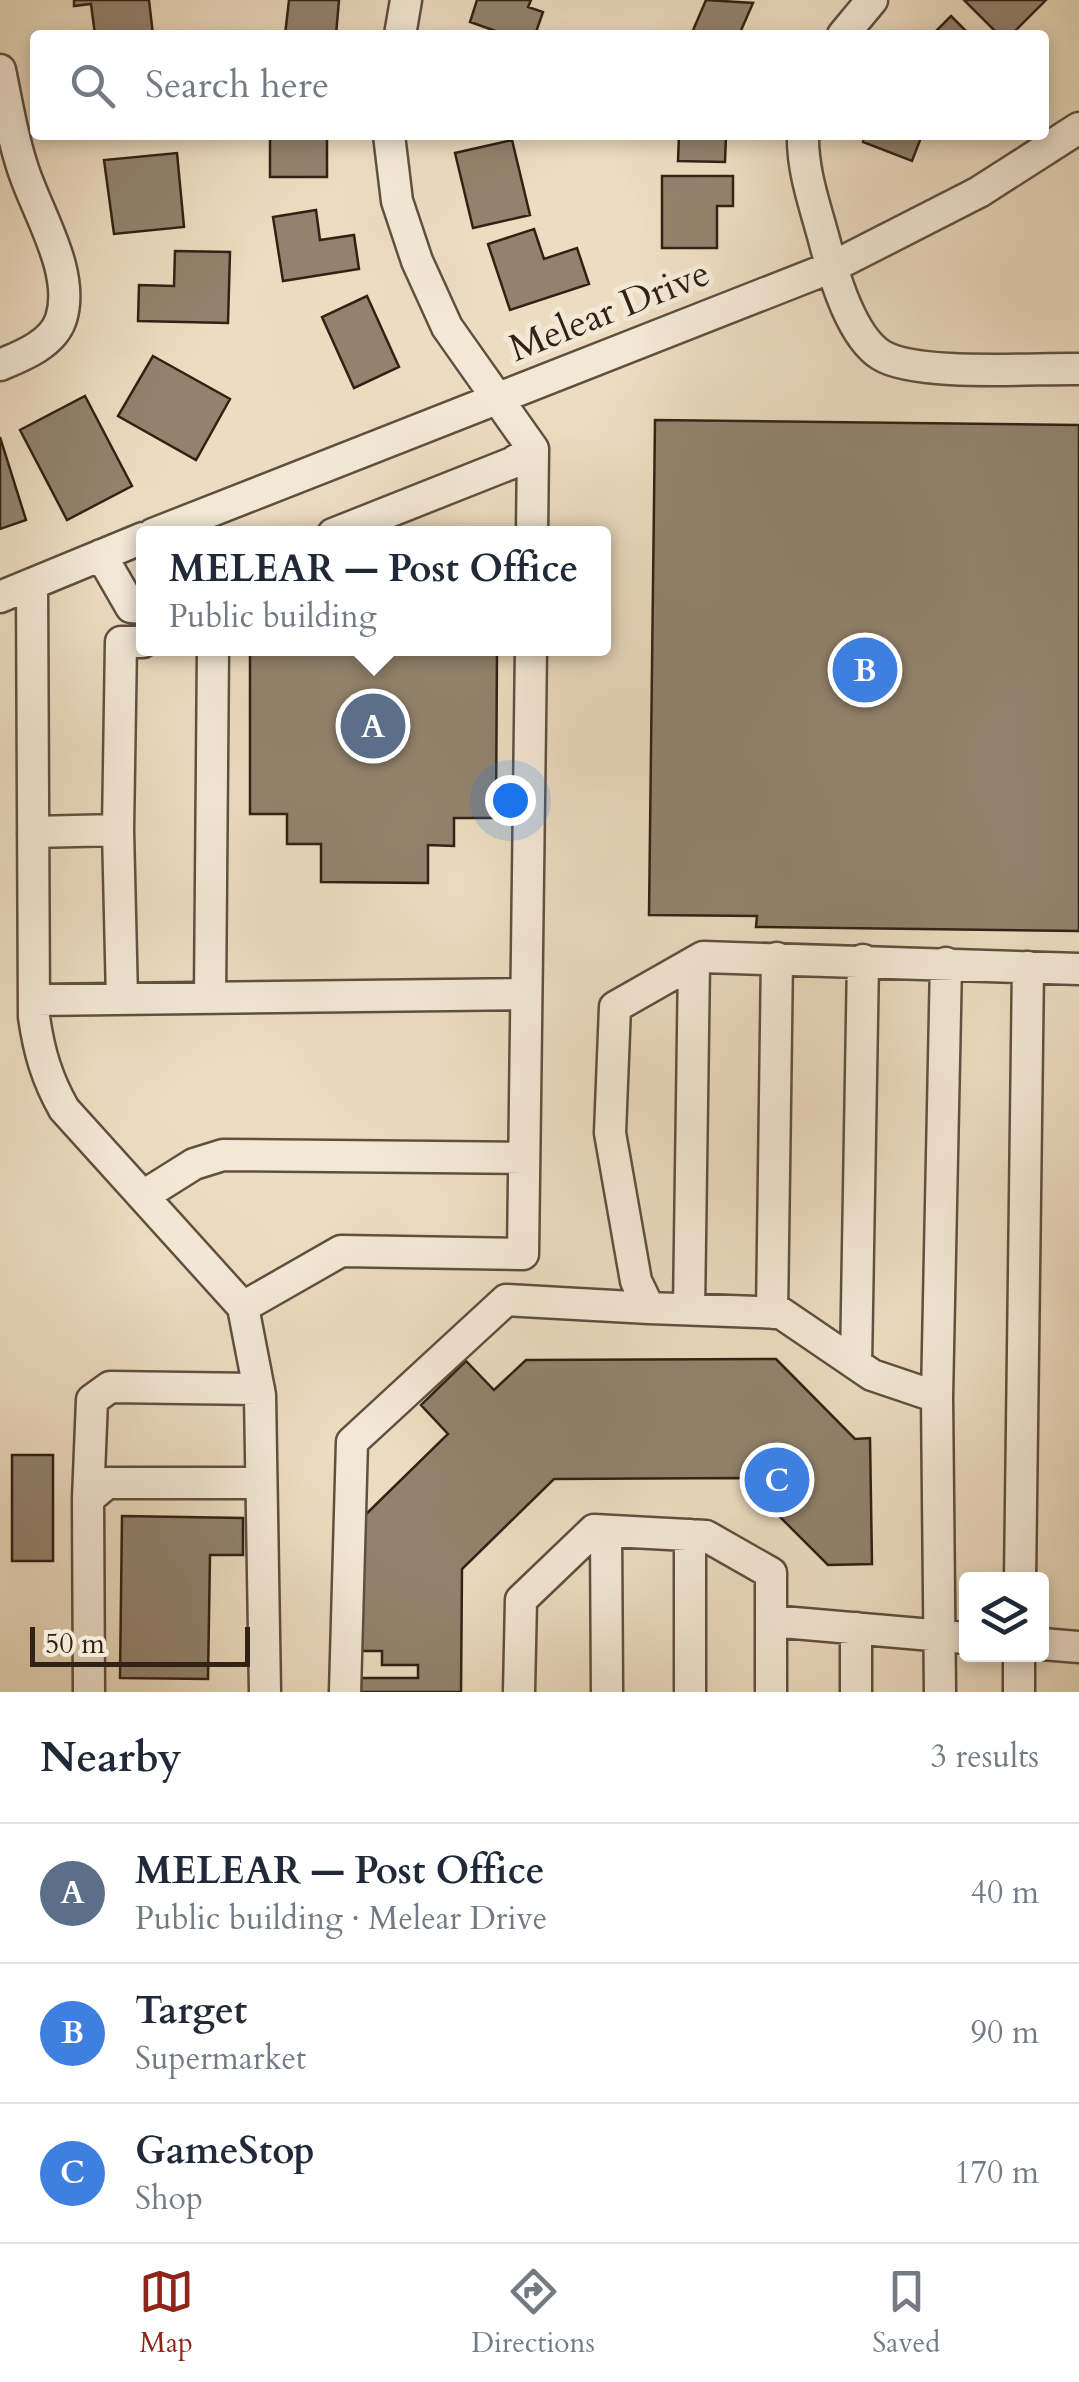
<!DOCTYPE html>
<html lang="en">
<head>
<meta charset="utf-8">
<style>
  body { margin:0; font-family:Cardo,serif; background:#f6f6f7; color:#1f2937 }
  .controls { position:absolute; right:30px; bottom:30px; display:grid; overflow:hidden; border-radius:10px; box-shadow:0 5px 15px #0003 }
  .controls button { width:90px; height:90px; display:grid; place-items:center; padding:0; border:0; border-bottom:2px solid #e0e1e3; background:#fff; color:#1f2937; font:50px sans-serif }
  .scale { position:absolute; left:30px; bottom:25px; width:220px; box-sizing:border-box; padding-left:10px; border:5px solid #312215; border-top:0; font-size:28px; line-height:35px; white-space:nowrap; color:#312215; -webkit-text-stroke:8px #f3e8d6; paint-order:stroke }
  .you { position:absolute; left:510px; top:800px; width:35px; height:35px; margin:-25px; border:8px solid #fff; border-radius:50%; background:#1a73e8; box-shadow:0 0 0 15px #1a73e833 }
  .badge { display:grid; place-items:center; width:65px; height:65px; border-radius:50%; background:#8f2418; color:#fff; font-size:32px; font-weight:700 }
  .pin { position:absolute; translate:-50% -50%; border:5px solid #fff; box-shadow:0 2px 10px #0006 }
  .popup { position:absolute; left:136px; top:526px; width:475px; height:130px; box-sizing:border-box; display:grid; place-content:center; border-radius:10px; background:#fff; filter:drop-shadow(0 2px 8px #0005); font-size:32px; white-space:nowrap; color:#747a83 }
  .popup b { font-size:38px; color:#1f2937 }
  .popup::after { content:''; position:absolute; left:50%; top:100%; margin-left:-20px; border:20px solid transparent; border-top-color:#fff }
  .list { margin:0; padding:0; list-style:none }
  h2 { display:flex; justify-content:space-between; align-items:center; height:130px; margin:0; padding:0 40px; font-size:42px }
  h2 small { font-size:32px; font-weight:400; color:#747a83 }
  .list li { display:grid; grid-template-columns:65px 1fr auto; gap:30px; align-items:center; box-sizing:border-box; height:140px; padding:0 40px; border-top:2px solid #e0e1e3 }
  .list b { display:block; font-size:38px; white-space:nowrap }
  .list p { margin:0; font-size:32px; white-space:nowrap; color:#747a83 }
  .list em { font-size:32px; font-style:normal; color:#747a83 }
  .icon { flex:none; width:55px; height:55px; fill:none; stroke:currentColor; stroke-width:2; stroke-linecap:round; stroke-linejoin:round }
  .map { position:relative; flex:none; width:1079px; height:1692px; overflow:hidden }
  .search { position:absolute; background:#fff; box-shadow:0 5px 15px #0003; left:30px; right:30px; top:30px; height:110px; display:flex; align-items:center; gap:25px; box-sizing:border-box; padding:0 35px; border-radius:10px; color:#747a83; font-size:38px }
  .sheet { height:550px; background:#fff }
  nav { display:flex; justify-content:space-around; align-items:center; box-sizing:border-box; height:140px; border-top:2px solid #e0e1e3; background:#fff; font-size:28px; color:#747a83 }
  nav a { display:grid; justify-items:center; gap:5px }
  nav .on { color:#8f2418 }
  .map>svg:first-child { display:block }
  .building { fill:#92836e; stroke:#312215; stroke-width:2.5 }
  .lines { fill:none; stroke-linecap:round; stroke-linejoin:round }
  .minor-casing { stroke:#605040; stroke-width:35 }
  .minor { stroke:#f3e8d6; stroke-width:30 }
  .labels { text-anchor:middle; stroke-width:10; stroke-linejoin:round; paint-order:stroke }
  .street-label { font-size:38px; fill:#312215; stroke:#f3e8d6 }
</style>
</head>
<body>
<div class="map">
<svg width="1079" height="1692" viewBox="0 0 1079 1692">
  <rect width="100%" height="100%" fill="#ecdcc0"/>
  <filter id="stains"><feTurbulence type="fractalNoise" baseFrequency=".002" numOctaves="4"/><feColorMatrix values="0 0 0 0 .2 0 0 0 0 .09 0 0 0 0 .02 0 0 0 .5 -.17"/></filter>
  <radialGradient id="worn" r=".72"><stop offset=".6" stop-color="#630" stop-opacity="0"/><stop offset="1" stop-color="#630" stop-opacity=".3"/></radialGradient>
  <path class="building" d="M74 0H149L153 35H95L91 4 74 6Z
    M289 0H339L336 35H285Z
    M477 0H531L528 7 543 12 535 35H507L470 22Z
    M706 0 753 3 739 35H691Z
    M964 0H1046L1011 35H999Z
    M951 16 970 35H932Z
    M270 135H327V177H270Z
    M679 135H726L725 162 678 161Z
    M865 135H922L912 161 863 142Z
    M512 140 530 215 473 228 455 153Z
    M177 153 184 227 114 234 104 160Z
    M662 176H733V206H717V248H662Z
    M316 210 320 240 354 235 359 269 283 281 273 217Z
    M534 229 544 259 577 248 589 284 510 310 488 244Z
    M175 251 230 252 228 323 138 321 139 285 174 286Z
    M367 296 399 367 354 388 322 317Z
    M153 356 230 399 196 460 118 416Z
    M85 396 132 486 67 520 20 430Z
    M655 420 1079 425V931L756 927 757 916 649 915Z
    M0 437 26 520 0 529Z
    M250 648H497L496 818H454V846L428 845V883L321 882V844H287V814H250Z
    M776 1359 855 1439 870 1438 872 1564 828 1565 741 1478 554 1479 462 1569 461 1692H361V1678H418V1665H382V1651H361L362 1518 448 1434 421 1405 466 1361 494 1390 526 1360Z
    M12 1455H53V1561H12Z
    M122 1516 243 1518V1555H210L208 1679 120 1678Z"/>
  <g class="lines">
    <defs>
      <path id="minor" d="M400 35 406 0
        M843 35 872 0
        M0 70C7 103 12 137 23 169 37 213 76 272 61 319 53 344 22 356 0 365
        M389 135 397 201 417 261 447 327 533 449 532 534
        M803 135C802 173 817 211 826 247 835 279 852 337 881 355 916 377 1034 368 1079 369
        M153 534 832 267 979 192 1079 128
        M333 534 512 463 533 449
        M101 555 131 607 143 608
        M32 584 34 1017C39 1052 47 1079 64 1109L243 1307 260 1395 265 1692
        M0 597 143 538
        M118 830 122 999
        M33 832 118 830 121 642H143
        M210 998 213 648
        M34 1000 526 994
        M143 1196 194 1164 223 1155 524 1158
        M243 1307 341 1251 523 1254 531 648
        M689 1309 694 962
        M772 1313 777 958
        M856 1364 863 960
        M937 1397 946 963
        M88 1499 92 1400 110 1387 259 1389
        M606 1531 607 1692
        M690 1535V1692
        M1020 1580 1028 967
        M1042 1644 1079 1647
        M89 1692 88 1499 107 1483H261
        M345 1692 352 1442 506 1300 649 1308
        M519 1692 521 1600 594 1530 706 1536 771 1573V1621L966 1638
        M771 1692V1621
        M856 1692V1628
        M940 1692 937 1397 872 1375 781 1313 649 1308 636 1281 610 1133 615 1007 703 957 1079 969
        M1019 1692V1654"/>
    </defs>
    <use href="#minor" class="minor-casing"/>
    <use href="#minor" class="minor"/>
  </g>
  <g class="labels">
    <g class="street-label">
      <text transform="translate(609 310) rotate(-22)" y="13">Melear Drive</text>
    </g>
  </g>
  <rect width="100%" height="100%" filter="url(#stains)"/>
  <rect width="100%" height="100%" fill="url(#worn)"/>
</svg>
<div class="controls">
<button><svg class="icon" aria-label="layers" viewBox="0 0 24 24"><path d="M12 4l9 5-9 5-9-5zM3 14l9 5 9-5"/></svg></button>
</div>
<div class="scale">50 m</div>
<div class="you"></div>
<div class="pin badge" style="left:373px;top:726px;background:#5c6f8a">A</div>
<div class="popup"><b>MELEAR — Post Office</b>Public building</div>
<div class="pin badge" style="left:865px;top:670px;background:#3f7fe0">B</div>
<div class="pin badge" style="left:777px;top:1480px;background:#3f7fe0">C</div>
<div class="search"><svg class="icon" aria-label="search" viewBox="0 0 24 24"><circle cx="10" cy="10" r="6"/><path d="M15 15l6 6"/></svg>Search here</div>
</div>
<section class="sheet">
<h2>Nearby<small>3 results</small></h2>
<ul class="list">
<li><span class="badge" style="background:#5c6f8a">A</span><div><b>MELEAR — Post Office</b><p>Public building · Melear Drive</p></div><em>40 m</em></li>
<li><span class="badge" style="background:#3f7fe0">B</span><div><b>Target</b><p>Supermarket</p></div><em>90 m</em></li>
<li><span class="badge" style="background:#3f7fe0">C</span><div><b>GameStop</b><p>Shop</p></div><em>170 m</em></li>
</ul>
</section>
<nav>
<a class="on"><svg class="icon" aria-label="map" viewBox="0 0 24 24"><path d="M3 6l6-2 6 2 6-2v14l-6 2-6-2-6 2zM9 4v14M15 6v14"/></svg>Map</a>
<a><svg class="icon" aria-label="directions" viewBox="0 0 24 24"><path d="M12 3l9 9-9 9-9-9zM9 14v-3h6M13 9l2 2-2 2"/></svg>Directions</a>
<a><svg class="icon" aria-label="saved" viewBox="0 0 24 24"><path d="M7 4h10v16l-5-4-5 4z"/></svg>Saved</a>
</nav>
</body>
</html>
